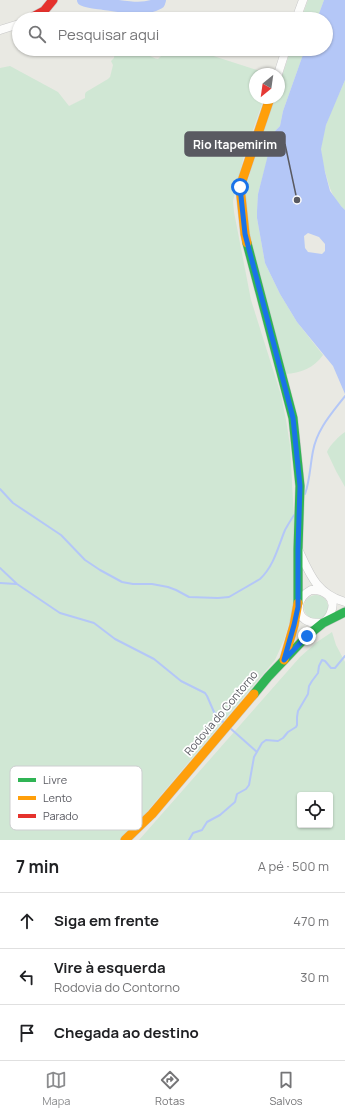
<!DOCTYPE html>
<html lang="pt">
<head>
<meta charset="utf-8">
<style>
  body { margin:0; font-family:Manrope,sans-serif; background:#f2f2f2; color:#202124 }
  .controls { position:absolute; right:12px; bottom:12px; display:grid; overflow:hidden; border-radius:4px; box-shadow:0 1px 3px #0004 }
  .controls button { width:36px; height:36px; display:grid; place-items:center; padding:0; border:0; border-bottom:1px solid #e0e0e0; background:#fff; color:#202124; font:20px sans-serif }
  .compass { position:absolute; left:249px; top:68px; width:36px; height:36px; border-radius:50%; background:#fff; box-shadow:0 1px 3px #0004; rotate:209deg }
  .stop { position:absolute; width:12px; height:12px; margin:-9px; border:3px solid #1a73e8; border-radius:50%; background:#fff }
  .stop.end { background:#1a73e8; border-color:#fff; box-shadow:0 1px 4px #0008 }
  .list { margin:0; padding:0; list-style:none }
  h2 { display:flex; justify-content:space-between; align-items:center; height:52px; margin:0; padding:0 16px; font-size:17px }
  h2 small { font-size:13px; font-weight:400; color:#757577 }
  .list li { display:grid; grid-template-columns:26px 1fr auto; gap:12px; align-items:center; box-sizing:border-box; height:56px; padding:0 16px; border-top:1px solid #e0e0e0 }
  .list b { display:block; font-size:15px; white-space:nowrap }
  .list p { margin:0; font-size:13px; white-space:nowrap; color:#757577 }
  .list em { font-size:13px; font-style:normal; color:#757577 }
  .icon { flex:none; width:22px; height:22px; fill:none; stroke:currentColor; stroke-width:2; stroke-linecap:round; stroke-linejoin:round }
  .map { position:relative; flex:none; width:345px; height:840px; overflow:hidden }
  .search { position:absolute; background:#fff; box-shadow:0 1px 3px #0004; left:12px; right:12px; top:12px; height:44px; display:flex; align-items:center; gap:10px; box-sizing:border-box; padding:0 14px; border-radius:22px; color:#757577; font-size:15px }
  .sheet { height:220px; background:#fff }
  nav { display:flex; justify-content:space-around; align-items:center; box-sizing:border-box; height:56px; border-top:1px solid #e0e0e0; background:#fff; font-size:11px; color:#757577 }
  nav a { display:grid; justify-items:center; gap:2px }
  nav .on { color:#8b8c8e }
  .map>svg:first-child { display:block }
  .green { fill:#d0e7d4; fill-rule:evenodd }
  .water { fill:#b4c7f7; fill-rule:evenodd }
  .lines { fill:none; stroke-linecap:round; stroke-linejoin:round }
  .stream { stroke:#b4c7f7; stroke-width:2 }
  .river { stroke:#b4c7f7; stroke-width:12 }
  .street-casing { stroke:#c7c7c7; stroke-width:9 }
  .fast-casing { stroke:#c7c7c7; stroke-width:10 }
  .slow-casing { stroke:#c7c7c7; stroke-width:10 }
  .jam-casing { stroke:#c7c7c7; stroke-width:10 }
  .street { stroke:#fcfcfb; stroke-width:8 }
  .fast { stroke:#30b455; stroke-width:9 }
  .slow { stroke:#ff9f0a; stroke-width:9 }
  .jam { stroke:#e5322d; stroke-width:9 }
  .route { stroke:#1a73e8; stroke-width:5 }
  .labels { text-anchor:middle; stroke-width:3.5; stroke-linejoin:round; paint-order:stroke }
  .street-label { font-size:11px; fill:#595a61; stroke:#fff }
  .key { fill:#fff; stroke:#cdced0; stroke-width:1 }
  .key-label { font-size:11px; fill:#595a61 }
  .leader { fill:none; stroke:#595a61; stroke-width:1.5 }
  .callout-dot { fill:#595a61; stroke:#fff; stroke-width:1.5 }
  .callout { fill:#595a61; stroke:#595a61; stroke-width:1.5 }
  .callout-label { font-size:12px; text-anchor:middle; font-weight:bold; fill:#fff }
</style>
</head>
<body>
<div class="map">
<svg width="345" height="840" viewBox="0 0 345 840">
  <rect width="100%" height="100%" fill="#e9e9e3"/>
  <path class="green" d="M308 0H324L317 19H301Z
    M117 49C122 49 135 49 140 51 147 53 151 58 158 59L161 56 181 49H201V52L260 71 272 74H255V98H264L244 156 233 201 234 212 251 300 281 395 286 420 290 445 297 573 294 607 284 640 275 660 123 840H0V68L10 66 58 92 69 106 85 98V94L86 92 108 79 110 77 113 65 111 61 114 58 115 50Z
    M291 49H305L283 111 280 126 275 131 258 194 257 218 265 263 280 294 297 322 323 355C314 368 301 373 285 374L242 208 244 192 274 98H279V85Z
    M345 80V210C335 201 330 191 327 178 324 169 321 157 321 148 323 124 336 102 345 80Z
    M345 432V487L336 471 327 452C329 446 340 435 345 432Z
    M304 607a12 12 0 1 1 24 0a12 12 0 1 1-24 0Z
    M332 632 336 645 345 662V840H139L300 657 317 642ZM300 795H330V825H300Z"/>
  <path class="water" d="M324 0H345V80L326 125 321 149 325 172 330 191 341 206 345 210V394L333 366 297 322 280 294 265 263 257 218V211L258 194 272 139 275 131 280 126 283 111 305 49H326V19H317ZM308 233 319 237 325 244V251L322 254 308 252 305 248 304 236Z"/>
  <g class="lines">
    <path class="stream" d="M0 489 13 503 61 535 85 560 100 570 122 582 133 584H152L168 587 176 590 189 597 218 598 229 597 260 579C274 566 278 547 285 530 288 525 291 519 295 514
      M305 494C310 480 310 466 313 451 317 429 332 413 345 396
      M0 568 17 584 54 609 60 613 94 623 115 639 154 659 181 681 205 693 207 696 214 712 224 723
      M0 583 16 584
      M230 728 257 752
      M189 840 193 833 202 830 207 822 220 815 235 802 237 794 246 789 249 785 254 757 262 743 266 740 278 741 283 738 288 732 296 727 297 725V717L298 711 308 694 309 686 312 681 318 673 319 666 322 660 325 661 331 668H335L345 656"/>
    <path class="river" d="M83 0C89 3 97 3 104 4 122 6 143 12 159 3L160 0"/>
    <defs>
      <path id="street" d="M296 19 303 0
        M0 30 19 24
        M278 74 286 49
        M299 551C310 575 317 594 345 602
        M311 590C324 589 337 598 331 612 330 617 326 620 323 623 319 623 314 623 310 622 293 616 297 597 311 590Z"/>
      <path id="fast" d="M247 243 293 418 300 486 298 549V603
        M254 694 268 677 307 636 323 623 345 612"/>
      <path id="slow" d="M247 243 245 234 240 187 270 98
        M284 660 294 625 298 603
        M125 840 152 814 254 694"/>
      <path id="jam" d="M29 19 44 11 53 0"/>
    </defs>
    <use href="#street" class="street-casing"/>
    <use href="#fast" class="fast-casing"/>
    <use href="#slow" class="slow-casing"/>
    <use href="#jam" class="jam-casing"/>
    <use href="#street" class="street"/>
    <use href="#fast" class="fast"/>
    <use href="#slow" class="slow"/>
    <use href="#jam" class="jam"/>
  </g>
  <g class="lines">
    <path class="route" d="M240 187 245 234 293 418 300 486 298 549V607L294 625 284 660 307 636"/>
  </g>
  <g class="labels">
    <g class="street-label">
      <text transform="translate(221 713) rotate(-50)" y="4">Rodovia do Contorno</text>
    </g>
  </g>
  <rect x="10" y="766" width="132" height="64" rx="6" class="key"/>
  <rect x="18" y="778" width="18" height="4" fill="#30b455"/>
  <rect x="18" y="796" width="18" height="4" fill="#ff9f0a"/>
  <rect x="18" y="814" width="18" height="4" fill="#e5322d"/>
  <g class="key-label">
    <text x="43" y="784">Livre</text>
    <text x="43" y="802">Lento</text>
    <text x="43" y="820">Parado</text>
  </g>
  <path class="leader" d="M297 200L285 144"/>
  <circle class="callout-dot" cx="297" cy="200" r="4"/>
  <rect class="callout" x="185" y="132" width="100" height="24" rx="4"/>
  <g class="callout-label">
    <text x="235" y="149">Rio Itapemirim</text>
  </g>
</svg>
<div class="controls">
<button><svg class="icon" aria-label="locate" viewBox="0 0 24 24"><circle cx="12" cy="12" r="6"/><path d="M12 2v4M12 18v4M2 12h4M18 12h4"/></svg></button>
</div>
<svg class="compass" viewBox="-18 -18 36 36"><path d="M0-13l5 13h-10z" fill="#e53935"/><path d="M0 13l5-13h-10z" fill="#757577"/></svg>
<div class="stop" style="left:240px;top:187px"></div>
<div class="stop end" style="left:307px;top:636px"></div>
<div class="search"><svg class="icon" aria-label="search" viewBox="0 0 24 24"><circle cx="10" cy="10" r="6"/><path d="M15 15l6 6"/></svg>Pesquisar aqui</div>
</div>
<section class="sheet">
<h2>7 min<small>A pé · 500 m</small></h2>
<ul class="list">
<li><svg class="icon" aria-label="ahead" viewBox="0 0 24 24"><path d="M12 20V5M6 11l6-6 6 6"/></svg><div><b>Siga em frente</b></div><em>470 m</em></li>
<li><svg class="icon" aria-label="left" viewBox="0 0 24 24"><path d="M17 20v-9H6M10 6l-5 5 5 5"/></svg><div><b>Vire à esquerda</b><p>Rodovia do Contorno</p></div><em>30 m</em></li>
<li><svg class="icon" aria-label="arrive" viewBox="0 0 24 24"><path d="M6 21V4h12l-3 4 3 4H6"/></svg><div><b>Chegada ao destino</b></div></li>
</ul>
</section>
<nav>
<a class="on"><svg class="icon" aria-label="map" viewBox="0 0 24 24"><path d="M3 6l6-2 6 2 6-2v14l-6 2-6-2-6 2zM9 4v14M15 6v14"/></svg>Mapa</a>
<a><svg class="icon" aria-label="directions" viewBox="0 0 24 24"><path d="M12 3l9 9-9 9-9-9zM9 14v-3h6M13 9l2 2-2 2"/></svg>Rotas</a>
<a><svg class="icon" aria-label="saved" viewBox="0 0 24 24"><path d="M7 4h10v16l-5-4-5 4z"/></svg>Salvos</a>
</nav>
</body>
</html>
